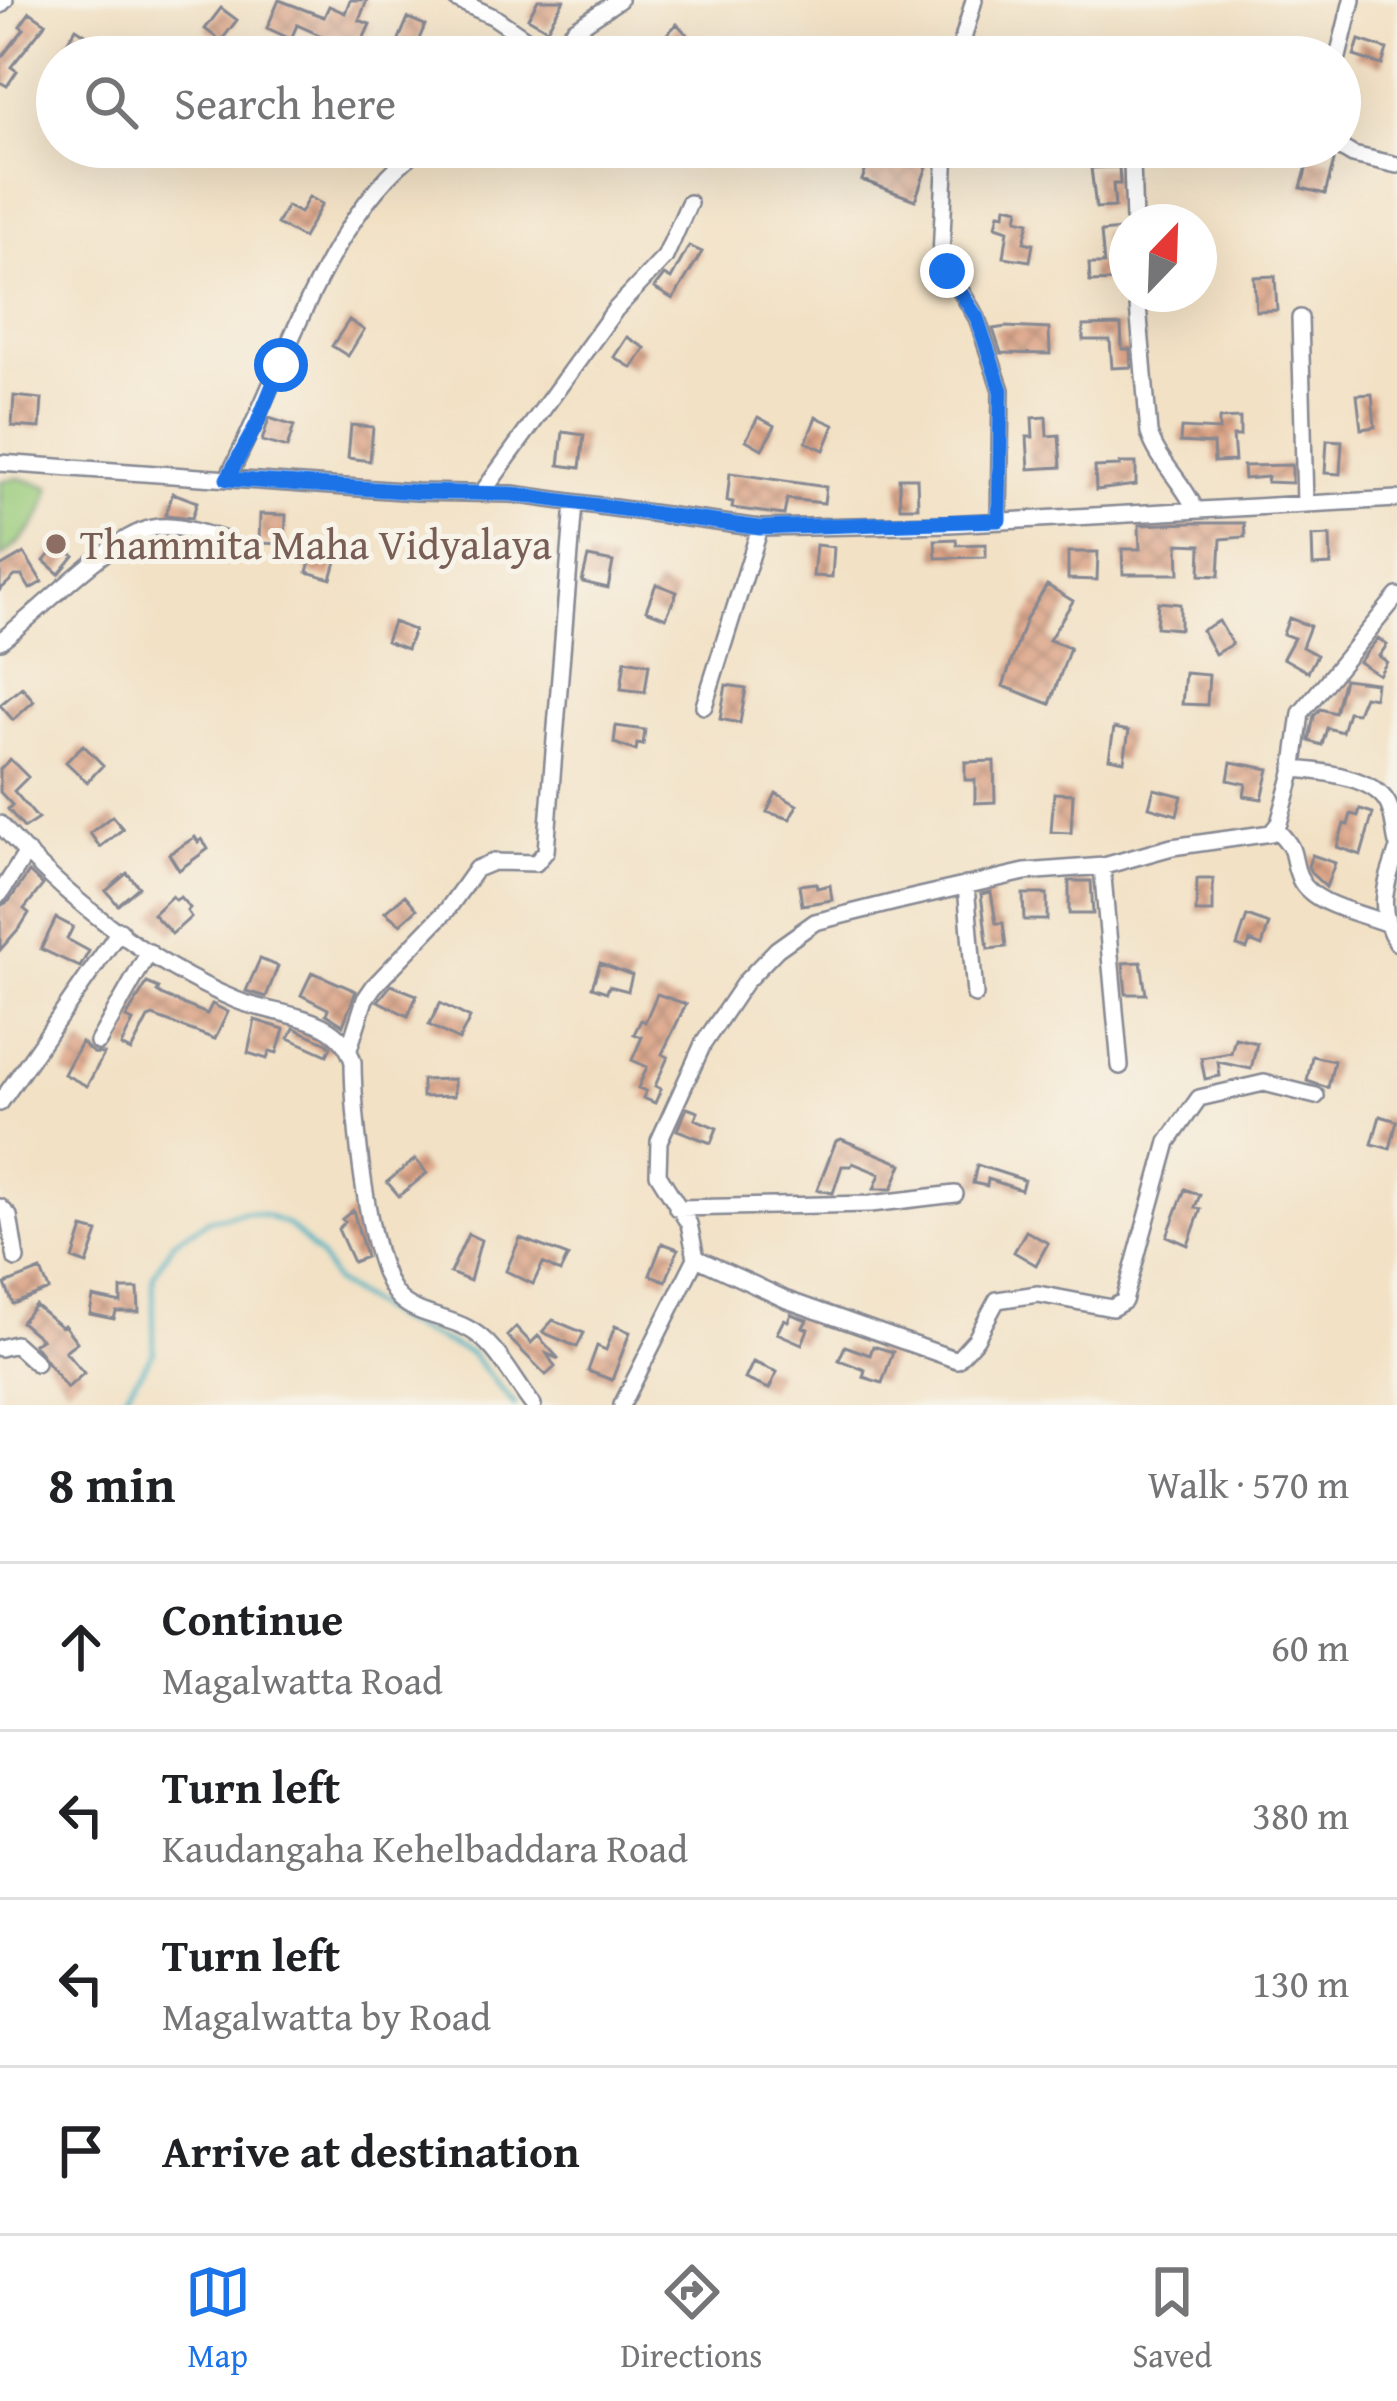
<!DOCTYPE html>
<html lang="en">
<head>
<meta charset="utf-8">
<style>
  body { margin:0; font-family:"Gentium Book Plus",serif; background:#f2f2f2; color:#202124 }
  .compass { position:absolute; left:1109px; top:204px; width:108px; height:108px; border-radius:50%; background:#fff; box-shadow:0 12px 48px #0002; rotate:23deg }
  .stop { position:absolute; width:36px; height:36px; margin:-27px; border:9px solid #1a73e8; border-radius:50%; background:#fff }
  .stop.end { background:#1a73e8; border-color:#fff; box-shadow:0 3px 12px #0008 }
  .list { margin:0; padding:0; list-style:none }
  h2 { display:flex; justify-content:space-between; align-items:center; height:156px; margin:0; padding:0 48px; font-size:51px }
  h2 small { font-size:39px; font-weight:400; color:#757577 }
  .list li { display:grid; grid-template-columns:78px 1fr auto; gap:36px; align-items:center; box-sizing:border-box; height:168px; padding:0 48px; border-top:3px solid #e0e0e0 }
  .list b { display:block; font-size:45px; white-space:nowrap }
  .list p { margin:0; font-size:39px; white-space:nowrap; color:#757577 }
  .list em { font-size:39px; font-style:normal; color:#757577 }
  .icon { flex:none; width:66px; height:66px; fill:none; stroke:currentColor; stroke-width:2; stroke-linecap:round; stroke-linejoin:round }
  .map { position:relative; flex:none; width:1397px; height:1405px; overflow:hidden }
  .search { position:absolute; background:#fff; box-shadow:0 12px 48px #0002; left:36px; right:36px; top:36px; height:132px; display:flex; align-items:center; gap:30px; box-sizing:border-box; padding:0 42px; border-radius:66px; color:#757577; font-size:45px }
  .sheet { height:828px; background:#fff }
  nav { display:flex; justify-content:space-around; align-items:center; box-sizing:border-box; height:168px; border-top:3px solid #e0e0e0; background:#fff; font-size:33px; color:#757577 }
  nav a { display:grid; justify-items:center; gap:6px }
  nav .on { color:#1a73e8 }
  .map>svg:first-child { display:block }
  .green { fill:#9acb7b; stroke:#5a7d6c; stroke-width:3 }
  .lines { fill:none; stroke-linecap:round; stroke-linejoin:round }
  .stream { stroke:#45b1c3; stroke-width:4.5 }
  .building { fill:url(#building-cross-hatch) }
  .street-casing { stroke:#868892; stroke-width:20 }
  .street { stroke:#fff; stroke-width:15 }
  .route { stroke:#1a73e8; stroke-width:15 }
  .education-dot { fill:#8d6e63; stroke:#f7f3e8; stroke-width:4.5 }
  .labels { text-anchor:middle; stroke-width:10; stroke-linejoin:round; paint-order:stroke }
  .education-label { font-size:42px; fill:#785e54; stroke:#f7f3e8; text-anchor:start }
</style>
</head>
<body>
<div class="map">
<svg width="1397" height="1405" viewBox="0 0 1397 1405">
  <defs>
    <pattern id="building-cross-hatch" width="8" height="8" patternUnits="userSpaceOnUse" patternTransform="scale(3)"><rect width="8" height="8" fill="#dda588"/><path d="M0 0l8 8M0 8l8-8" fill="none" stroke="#b28772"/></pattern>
  </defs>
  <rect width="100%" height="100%" fill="#f7f3e8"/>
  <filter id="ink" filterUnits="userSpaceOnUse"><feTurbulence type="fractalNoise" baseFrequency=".00833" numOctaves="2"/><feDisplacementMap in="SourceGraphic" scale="24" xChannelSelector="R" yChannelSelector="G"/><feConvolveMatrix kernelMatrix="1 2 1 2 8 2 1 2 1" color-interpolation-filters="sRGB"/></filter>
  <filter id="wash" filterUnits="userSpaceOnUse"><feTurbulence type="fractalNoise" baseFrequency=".004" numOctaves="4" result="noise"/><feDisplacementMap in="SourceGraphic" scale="48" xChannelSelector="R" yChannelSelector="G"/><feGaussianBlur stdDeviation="2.7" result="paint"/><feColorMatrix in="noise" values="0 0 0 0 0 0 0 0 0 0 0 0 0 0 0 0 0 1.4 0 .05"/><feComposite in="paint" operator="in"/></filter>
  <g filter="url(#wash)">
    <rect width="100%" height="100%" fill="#f2e1c5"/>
    <path class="green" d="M19 478 50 487C44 520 26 539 0 558V481Z"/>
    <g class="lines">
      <path class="stream" d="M118 1405 154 1352 153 1276 173 1242 210 1219 245 1212 265 1215 288 1225 320 1256 335 1282 399 1322 470 1353 515 1405"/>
    </g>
    <g id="blocks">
      <path class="building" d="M279 0 324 17 329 6 345 13 350 0H367L359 20 370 24 355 57H326L335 42 297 25 291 39 267 28Z
        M538 0H564L547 29 528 18Z
        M221 8 237 20 221 41 205 29Z
        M30 12 46 23 11 67 17 71 7 86 0 82V59L24 29 20 26Z
        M408 18 425 25 414 51 397 44Z
        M677 24 701 49 693 57H672L658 43Z
        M76 28 102 45 94 57H58Z
        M1359 40 1387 49 1382 65 1354 56Z
        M913 147H934L915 200 862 180 873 150 908 163Z
        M1310 155 1334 161 1325 194 1301 188Z
        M1119 167 1120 184H1113L1115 207 1096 208 1091 168Z
        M309 197 322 204 303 238 277 224 287 206 300 213Z
        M1006 206 1019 209 1017 219 1029 222 1024 242 1033 244 1030 261 1004 257 1008 230 996 226 999 213 1005 214Z
        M1121 230 1120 281 1090 282 1089 264H1104L1101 232Z
        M689 246 702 252 673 299 654 288 664 275 671 279Z
        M1275 276 1277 310 1256 311 1254 277Z
        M349 320 364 330 348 356 332 346Z
        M1121 325 1122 349H1130L1131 367 1112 368 1110 340H1083V326Z
        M1006 327 1049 329 1050 354 1001 353 993 329Z
        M627 337 645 348 632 368 614 357Z
        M1372 394 1375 427 1361 429 1357 395Z
        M14 396 42 399 40 428 12 426Z
        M758 417 775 426 762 449 746 440Z
        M816 417 834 425 824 450 806 442Z
        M1046 417 1047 436 1059 435 1061 467 1029 469 1027 437H1033L1032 418Z
        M269 418 294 426 287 448 262 441Z
        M1240 418V436H1233L1235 461 1214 462 1213 444 1180 442 1181 428 1219 430V419Z
        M351 425 373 427 370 461 348 458Z
        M563 432 584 435 580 468 559 465Z
        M1327 440 1342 441 1340 474 1325 473Z
        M1120 463H1136V485L1096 490 1095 467 1120 466Z
        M1292 465V483L1267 482 1268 477 1244 479 1243 466Z
        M730 473 826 487 824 503 787 499 784 515 732 508 733 502 727 501Z
        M899 478H917L918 507H900Z
        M173 493 197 502 192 518 165 515Z
        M260 514 286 515 285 544 259 543Z
        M1191 523H1244L1245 537 1221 539 1219 576 1200 575 1201 545 1178 544 1179 574H1123L1122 549H1140L1139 525Z
        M1330 535 1331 565 1313 566 1312 536Z
        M956 539 957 545 986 544V557L936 558 935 540Z
        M59 543 74 556 59 574 44 561Z
        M816 545 834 547 832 577 813 576Z
        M313 551 337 558 331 579 307 572Z
        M1068 552H1098L1097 580 1068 579Z
        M24 553 42 582 30 589 22 576H15L0 590V567Z
        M588 557 613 562 608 588 582 582Z
        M656 584 677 592 666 618 646 610Z
        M1047 585 1073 601 1049 640 1070 648 1050 704 1003 686 1026 619Z
        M1158 602 1180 604V629L1156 627Z
        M1289 618 1310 626 1302 647 1317 655 1308 672 1283 658 1294 638 1283 634Z
        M1219 621 1232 644 1215 654 1202 630Z
        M393 622 414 630 407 649 386 641Z
        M1378 638 1387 645 1379 656 1387 662 1379 675 1359 662Z
        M625 660 649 664 645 692 621 689Z
        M1185 673 1209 675 1207 705 1182 704Z
        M1344 679 1376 683 1374 698 1364 696 1357 713 1348 712 1342 732 1327 728 1322 745 1309 741 1314 716 1320 709 1335 713Z
        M726 685 746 688 740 723 720 719Z
        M22 687 34 701 13 720 0 705Z
        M616 726 645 730 643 745 637 744 636 751 614 743Z
        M1114 728 1129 731 1124 761 1109 758Z
        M83 745 103 765 87 782 66 762Z
        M10 759 28 777 14 791 38 819 24 828 8 809 12 805 0 792V769Z
        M994 761 995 802 975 803V780H965V762Z
        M1231 762 1269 769 1262 799 1244 796 1246 784 1228 780Z
        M1154 789 1182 796 1177 815 1149 807Z
        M776 793 797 805 790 819 767 812Z
        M1054 793 1073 794 1071 833 1051 832Z
        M1360 809 1373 813 1361 855 1337 847 1344 824 1348 825 1351 814 1358 816Z
        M112 816 123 829 100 847 90 833Z
        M195 837 198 842 202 839 208 849 179 870 169 854Z
        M1312 855 1335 863 1326 887 1311 873 1308 866Z
        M29 872 43 885 24 909 29 913 21 926 0 950V906L9 901Z
        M127 873 139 887 118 905 106 891Z
        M1197 879H1213V912H1196Z
        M1069 881H1091L1093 914H1069Z
        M816 883 817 888 830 885 832 900 802 905 799 885Z
        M991 892 996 923H1003L1006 947 988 949 981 894Z
        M1023 894H1047V920H1024Z
        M405 895 417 909 400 924 385 912Z
        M172 896 176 900 180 897 190 908 187 911 191 917 172 934 153 914Z
        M1247 916 1269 924 1262 946 1250 941 1247 949 1237 946Z
        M56 918 73 927 67 939 89 951 80 967 41 949Z
        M260 959 278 966 266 997 246 991Z
        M1141 962 1146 994H1126L1123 963Z
        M600 963 632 975 628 991 609 986 607 992 592 987Z
        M312 972 356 991 343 1025 326 1014 328 1009 301 995Z
        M147 983 159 988 157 992 163 996 207 1014 212 1004 228 1012 215 1039 153 1016 148 1018 131 1051 121 1046 133 1021 126 1018Z
        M391 985 417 995 408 1016 378 1001Z
        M657 994 686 1004 662 1054 668 1057 655 1086 661 1089 655 1103 643 1098 646 1091 638 1088 647 1067 632 1060 642 1037 634 1034 641 1020 645 1022Z
        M440 1003 470 1018 459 1040 429 1025Z
        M255 1020 284 1029 277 1053 270 1051 267 1059 248 1053Z
        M294 1028 327 1043 331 1047 327 1055 289 1038Z
        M1235 1038 1257 1043 1251 1069 1218 1062 1220 1076 1205 1079 1201 1058 1231 1053Z
        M81 1042 93 1053 104 1054 87 1086 64 1074Z
        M1312 1056 1334 1061 1328 1088 1307 1081Z
        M454 1079V1096L422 1097V1080Z
        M687 1108 698 1112 695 1119 717 1128 711 1143 677 1130Z
        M1380 1116 1397 1121 1390 1149 1372 1144Z
        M841 1139 902 1164 892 1189H874L880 1174 853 1163 851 1166H842L833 1193 817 1190 836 1141Z
        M415 1159 427 1173 399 1196 387 1182Z
        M977 1165 1024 1180 1021 1190 988 1179 987 1186 973 1183Z
        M1185 1189 1200 1195 1195 1207 1201 1209 1188 1245 1167 1236Z
        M353 1210 366 1257 353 1262 338 1229 345 1222 342 1219Z
        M83 1228 98 1232 87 1264 73 1259Z
        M1026 1231 1048 1243 1036 1265 1014 1252Z
        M468 1234 481 1240 470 1281 450 1273Z
        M520 1238 568 1256 560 1272 543 1263 533 1284 506 1271Z
        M662 1243 678 1249 666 1281 650 1275Z
        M41 1270 49 1290 13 1304 5 1284Z
        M121 1289H138L139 1312H116L114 1319 90 1314 93 1297 121 1303Z
        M35 1305 61 1327 64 1325 77 1342 65 1351 84 1373 67 1388 33 1344 41 1339 21 1322Z
        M791 1314 807 1320 803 1327 808 1329 802 1344 777 1333 784 1319 788 1321Z
        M553 1320 584 1333 577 1347 542 1332Z
        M615 1326 630 1332 612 1380 588 1371 597 1346 606 1350Z
        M516 1327 531 1343 538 1336 559 1359 547 1354 555 1367 546 1375 507 1336Z
        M845 1346 870 1355 873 1346 893 1352 882 1383 863 1377 865 1370 839 1360Z
        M753 1362 777 1372 769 1389 745 1379Z"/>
    </g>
  </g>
  <g filter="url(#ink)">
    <use href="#blocks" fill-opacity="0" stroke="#868892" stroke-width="3"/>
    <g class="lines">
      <defs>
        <path id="street" d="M457 0 494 17 549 55
          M0 5 5 0
          M548 57 575 29 619 0
          M958 57 974 0
          M1338 57 1352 0
          M1340 142 1341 148 1353 155 1397 165
          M946 147 941 258 977 318 1001 390 999 520
          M1132 163 1134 222
          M1137 294 1149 433C1158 461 1182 481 1194 507
          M1300 318 1305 503
          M0 463 417 492 512 494 760 528 949 524 1397 499
          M227 479C282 376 326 214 422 147
          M482 493 615 310 665 257 689 203
          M0 641C41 612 106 539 152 528 177 523 203 534 226 540
          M704 706 760 528
          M1293 769C1320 771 1377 777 1389 806 1394 816 1394 832 1397 843
          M0 824C63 896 148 963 236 1000 276 1017 339 1012 353 1062 353 1110 367 1266 399 1298 418 1316 445 1316 467 1328 496 1342 513 1380 533 1405
          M1275 828C1301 855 1288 851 1300 879 1312 905 1361 913 1385 923
          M1397 851C1385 886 1376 911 1397 943
          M1102 866 1120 1066
          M966 885 975 995
          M0 894 27 852
          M98 1042 149 952
          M349 1049 365 999 374 986 447 910 476 869 493 862 536 863 546 851 574 503
          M0 1103 120 930
          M0 1207 9 1216 16 1259
          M677 1208 871 1204 955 1194
          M696 1258 787 1300 957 1360 976 1339 997 1300 1038 1294 1112 1308 1124 1301 1168 1142 1199 1098 1264 1083 1316 1096
          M0 1348 15 1344 36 1363
          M622 1405 696 1258 689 1224 658 1174 659 1141 703 1044 745 982 777 949 815 922 903 900 1025 872 1104 866 1172 847 1271 833 1279 823 1293 773 1301 713 1397 596"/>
      </defs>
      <use href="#street" class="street-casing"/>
      <use href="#street" class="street"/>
    </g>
  </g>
  <g class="lines" filter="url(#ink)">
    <path class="route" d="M281 365 257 424 227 479 417 492 512 494 760 528 999 520 1001 390 977 318 947 271"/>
  </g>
  <circle class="education-dot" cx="56" cy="544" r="12"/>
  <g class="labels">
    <g class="education-label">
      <text x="80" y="559">Thammita Maha Vidyalaya</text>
    </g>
  </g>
</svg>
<svg class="compass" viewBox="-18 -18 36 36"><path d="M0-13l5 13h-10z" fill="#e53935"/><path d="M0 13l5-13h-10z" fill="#757577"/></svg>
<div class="stop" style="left:281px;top:365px"></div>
<div class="stop end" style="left:947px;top:271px"></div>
<div class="search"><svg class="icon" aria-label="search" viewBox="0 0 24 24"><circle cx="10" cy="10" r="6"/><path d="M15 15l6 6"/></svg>Search here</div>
</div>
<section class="sheet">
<h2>8 min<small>Walk · 570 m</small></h2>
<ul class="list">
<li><svg class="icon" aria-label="ahead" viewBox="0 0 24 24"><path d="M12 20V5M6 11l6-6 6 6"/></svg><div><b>Continue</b><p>Magalwatta Road</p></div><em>60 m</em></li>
<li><svg class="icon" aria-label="left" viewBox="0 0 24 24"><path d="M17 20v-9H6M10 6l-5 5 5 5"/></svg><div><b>Turn left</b><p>Kaudangaha Kehelbaddara Road</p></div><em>380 m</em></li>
<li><svg class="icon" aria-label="left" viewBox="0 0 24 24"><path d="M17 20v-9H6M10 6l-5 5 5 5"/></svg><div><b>Turn left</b><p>Magalwatta by Road</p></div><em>130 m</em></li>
<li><svg class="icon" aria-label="arrive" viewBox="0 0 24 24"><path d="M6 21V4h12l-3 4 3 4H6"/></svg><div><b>Arrive at destination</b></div></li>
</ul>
</section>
<nav>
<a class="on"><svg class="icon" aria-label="map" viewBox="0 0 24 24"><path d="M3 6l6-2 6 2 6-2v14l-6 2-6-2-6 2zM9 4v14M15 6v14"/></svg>Map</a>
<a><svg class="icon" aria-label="directions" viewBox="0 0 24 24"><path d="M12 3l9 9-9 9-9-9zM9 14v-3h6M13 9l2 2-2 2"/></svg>Directions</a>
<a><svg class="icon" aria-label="saved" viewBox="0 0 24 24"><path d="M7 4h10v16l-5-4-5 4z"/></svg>Saved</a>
</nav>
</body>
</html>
